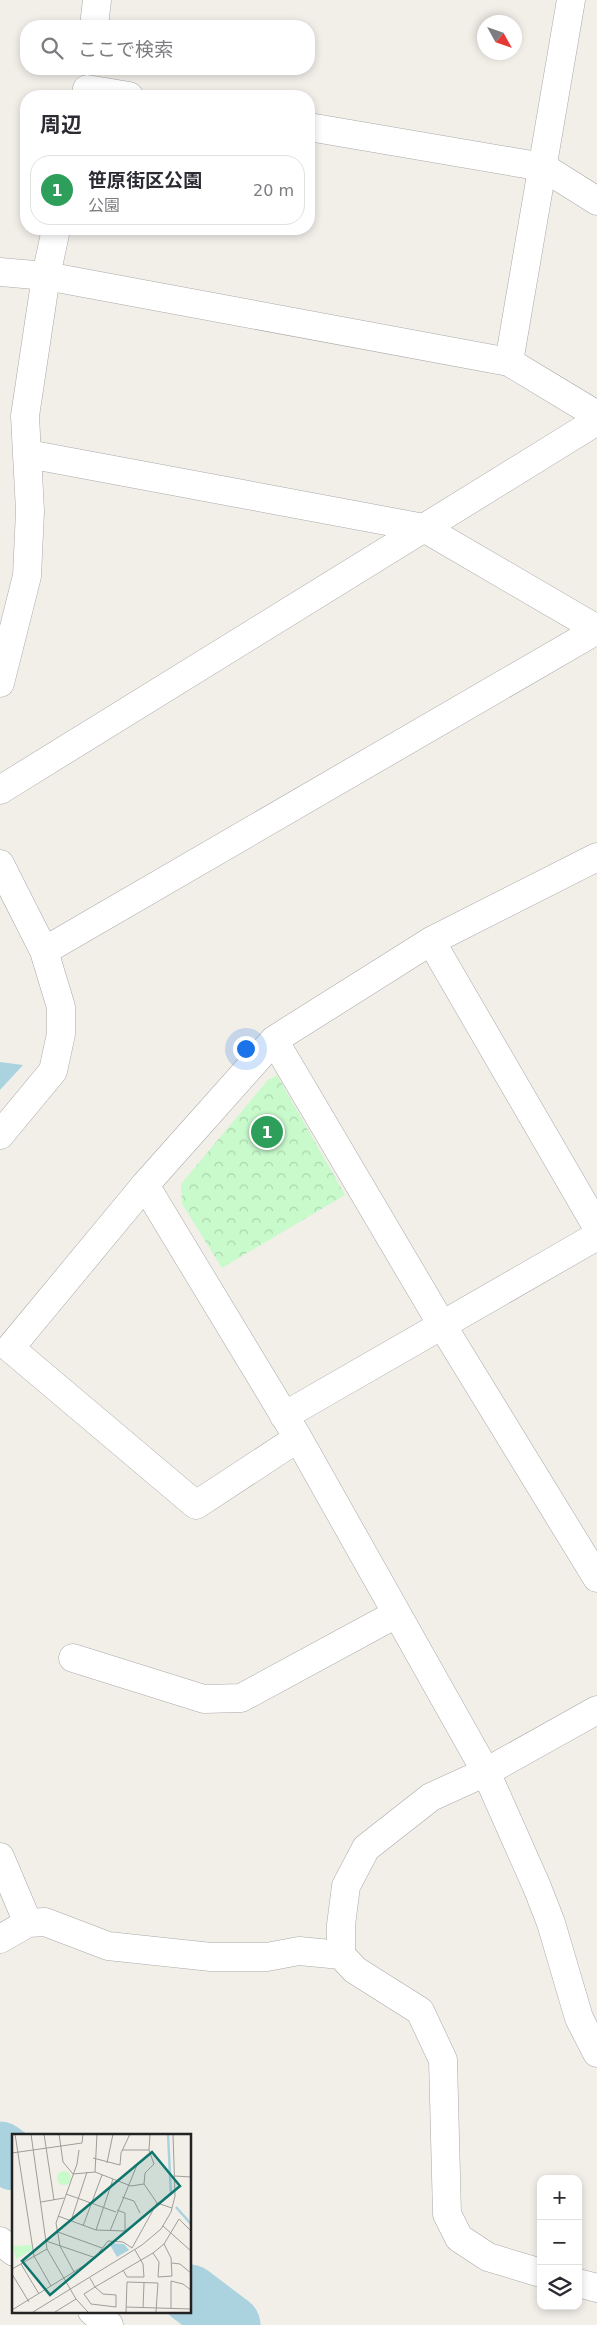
<!DOCTYPE html>
<html lang="ja">
<head>
<meta charset="utf-8">
<style>
  body { margin:0; font-family:"DejaVu Sans","Noto Sans JP",sans-serif; background:#f2f2f3; color:#2b2b33 }
  .controls { position:absolute; right:15px; bottom:15px; display:grid; overflow:hidden; border-radius:10px; box-shadow:0 2px 8px #0003 }
  .controls button { width:45px; height:45px; display:grid; place-items:center; padding:0; border:0; border-bottom:1px solid #e1e1e2; background:#fff; color:#2b2b33; font:25px sans-serif }
  .compass { position:absolute; left:477px; top:15px; width:45px; height:45px; border-radius:50%; background:#fff; box-shadow:0 2px 8px #0003; rotate:130deg }
  .you { position:absolute; left:245px; top:1048px; width:18px; height:18px; margin:-12px; border:4px solid #fff; border-radius:50%; background:#1a73e8; box-shadow:0 0 0 8px #1a73e833 }
  .badge { display:grid; place-items:center; width:32px; height:32px; border-radius:50%; background:#d40000; color:#fff; font-size:16px; font-weight:700 }
  .pin { position:absolute; translate:-50% -50%; border:2px solid #fff; box-shadow:0 1px 5px #0006 }
  .list { margin:0; padding:0; list-style:none }
  h2 { display:flex; justify-content:space-between; align-items:center; height:65px; margin:0; padding:0 20px; font-size:21px }
  h2 small { font-size:16px; font-weight:400; color:#7c7c81 }
  .list li { display:grid; grid-template-columns:32px 1fr auto; gap:15px; align-items:center; box-sizing:border-box; height:70px; margin:0 10px 10px; padding:0 10px; border:1px solid #e1e1e2; border-radius:20px }
  .list b { display:block; font-size:19px; white-space:nowrap }
  .list p { margin:0; font-size:16px; white-space:nowrap; color:#7c7c81 }
  .list em { font-size:16px; font-style:normal; color:#7c7c81 }
  .icon { flex:none; width:28px; height:28px; fill:none; stroke:currentColor; stroke-width:2; stroke-linecap:round; stroke-linejoin:round }
  .map { position:relative; flex:none; width:597px; height:2325px; overflow:hidden }
  .search { position:absolute; background:#fff; box-shadow:0 2px 8px #0003; left:20px; top:20px; width:295px; height:55px; display:flex; align-items:center; gap:12px; box-sizing:border-box; padding:0 18px; border-radius:20px; color:#7c7c81; font-size:19px }
  .panel { position:absolute; background:#fff; box-shadow:0 2px 8px #0003; left:20px; top:90px; width:295px; height:145px; border-radius:20px }
  .map>svg:first-child { display:block }
  .park { fill:url(#park-crowns) }
  .water { fill:#aad3df }
  .lines { fill:none; stroke-linecap:round; stroke-linejoin:round }
  .river { stroke:#aad3df; stroke-width:59 }
  .minor-casing { stroke:#a9a9a9; stroke-width:29 }
  .minor { stroke:#fff; stroke-width:28 }
  .inset-river { fill:none; stroke:#aad3df; stroke-width:2.5 }
  .inset-road { fill:none; stroke:#9f9d99; stroke-width:1 }
  .view { fill:#0f766e; fill-opacity:0.15; stroke:#0f766e; stroke-width:2.5 }
  .inset-edge { fill:none; stroke:#222; stroke-width:2.5 }
</style>
</head>
<body>
<div class="map">
<svg width="597" height="2325" viewBox="0 0 597 2325">
  <defs>
    <pattern id="park-crowns" width="20" height="18" patternUnits="userSpaceOnUse" patternTransform="scale(1.25)"><rect width="20" height="18" fill="#c8facc"/><path d="M2 6a3 3 0 1 1 6 0M12 15a3 3 0 1 1 6 0" fill="none" stroke="#acd6af"/></pattern>
  </defs>
  <rect width="100%" height="100%" fill="#f2efe9"/>
  <path class="park" d="M277 1075 345 1195 222 1268 182 1204 181 1184 268 1080Z"/>
  <path class="water" d="M0 1062 23 1065 0 1090Z"/>
  <g class="lines">
    <path class="river" d="M0 2151 14 2161
      M190 2294 231 2325"/>
    <defs>
      <path id="minor" d="M94 26 97 0
        M87 89 129 96
        M309 127 543 167 597 201
        M0 272 46 276 509 362 597 415
        M509 362 571 0
        M28 454 424 528 597 629
        M0 683 27 576 30 511 25 416 46 276 56 229
        M0 790 597 421
        M0 864 44 951 61 1007V1034L53 1071 0 1135
        M431 941 597 1227
        M44 951 597 630
        M274 1040 442 1325 597 1578
        M145 1185 298 1438 486 1772 537 1887 551 1923 579 2018 597 2053
        M284 1416 597 1236
        M298 1438 196 1505 10 1348 145 1185 274 1040 431 941 597 857
        M73 1658 204 1699 241 1698 396 1614
        M0 1857 28 1923
        M0 1939 28 1923 45 1922 108 1946 211 1957H267L299 1951 341 1955
        M0 2241 14 2252
        M541 2273 488 2257 459 2238 447 2214 443 2060 420 2011 355 1970 341 1955V1925L346 1886 366 1848 431 1797 486 1772 597 1710
        M578 2283 597 2288
        M92 2311 109 2325"/>
    </defs>
    <use href="#minor" class="minor-casing"/>
    <use href="#minor" class="minor"/>
  </g>
  <g transform="translate(12 2134)">
    <rect width="179" height="179" fill="#f2efe9"/>
    <path d="M45 44a7 7 0 1 1 14 0a7 7 0 1 1-14 0ZM19 111 20 116 4 125 1 112Z" fill="#c8facc"/>
    <path d="M97 109 112 110 117 116 105 123Z" fill="#aad3df"/>
    <path class="inset-river" d="M156 0 159 61M164 73 179 90"/>
    <path class="inset-road" d="M3 0 22 122 39 152M19 0 35 115 64 165 76 178M32 0 42 66M47 0 51 28 61 40M138 0 137 16 142 30 133 39 132 50 145 69 160 74M110 16H137M0 19 70 9 71 0M81 24 108 31 109 19 118 0M95 29 101 0M83 38 85 0M61 40 83 38 119 52 132 50M163 42 179 43M54 60 104 78M110 63 122 67 128 79M29 68 52 64M0 82V98M46 82 84 96 113 97V79L105 76M59 87 75 38M71 92 90 41M151 92 179 117M84 96 101 45M98 97 125 31M46 98 90 114M34 107 84 124M141 119 147 128 146 143 160 142 159 124 152 110M160 129 168 130 179 139M9 130 27 160M0 135 35 115M111 136 115 143H132L131 130 123 116M62 138 48 112 44 89 65 30 67 16M0 140 17 168M78 144 83 153 141 119 152 110 167 85 179 97M83 153 91 160 104 161V173L79 170 72 160ZM114 173 179 175M131 174 132 149M159 174V147L171 150 179 156M0 176 81 126 96 107 111 108 120 114 145 69M21 178 130 111 149 95 159 78 163 62 161 0M43 178 64 165M114 178 115 148 146 149 144 178"/>
    <path class="view" d="M140 18 168 52 38 161 10 127Z"/>
    <rect width="179" height="179" class="inset-edge"/>
  </g>
</svg>
<div class="controls">
<button>+</button>
<button>−</button>
<button><svg class="icon" aria-label="layers" viewBox="0 0 24 24"><path d="M12 4l9 5-9 5-9-5zM3 14l9 5 9-5"/></svg></button>
</div>
<svg class="compass" viewBox="-18 -18 36 36"><path d="M0-13l5 13h-10z" fill="#e53935"/><path d="M0 13l5-13h-10z" fill="#7c7c81"/></svg>
<div class="you"></div>
<div class="pin badge" style="left:267px;top:1132px;background:#2e9e5b">1</div>
<div class="search"><svg class="icon" aria-label="search" viewBox="0 0 24 24"><circle cx="10" cy="10" r="6"/><path d="M15 15l6 6"/></svg>ここで検索</div>
<section class="panel">
<h2>周辺<small></small></h2>
<ul class="list">
<li><span class="badge" style="background:#2e9e5b">1</span><div><b>笹原街区公園</b><p>公園</p></div><em>20 m</em></li>
</ul>
</section>
</div>
</body>
</html>
